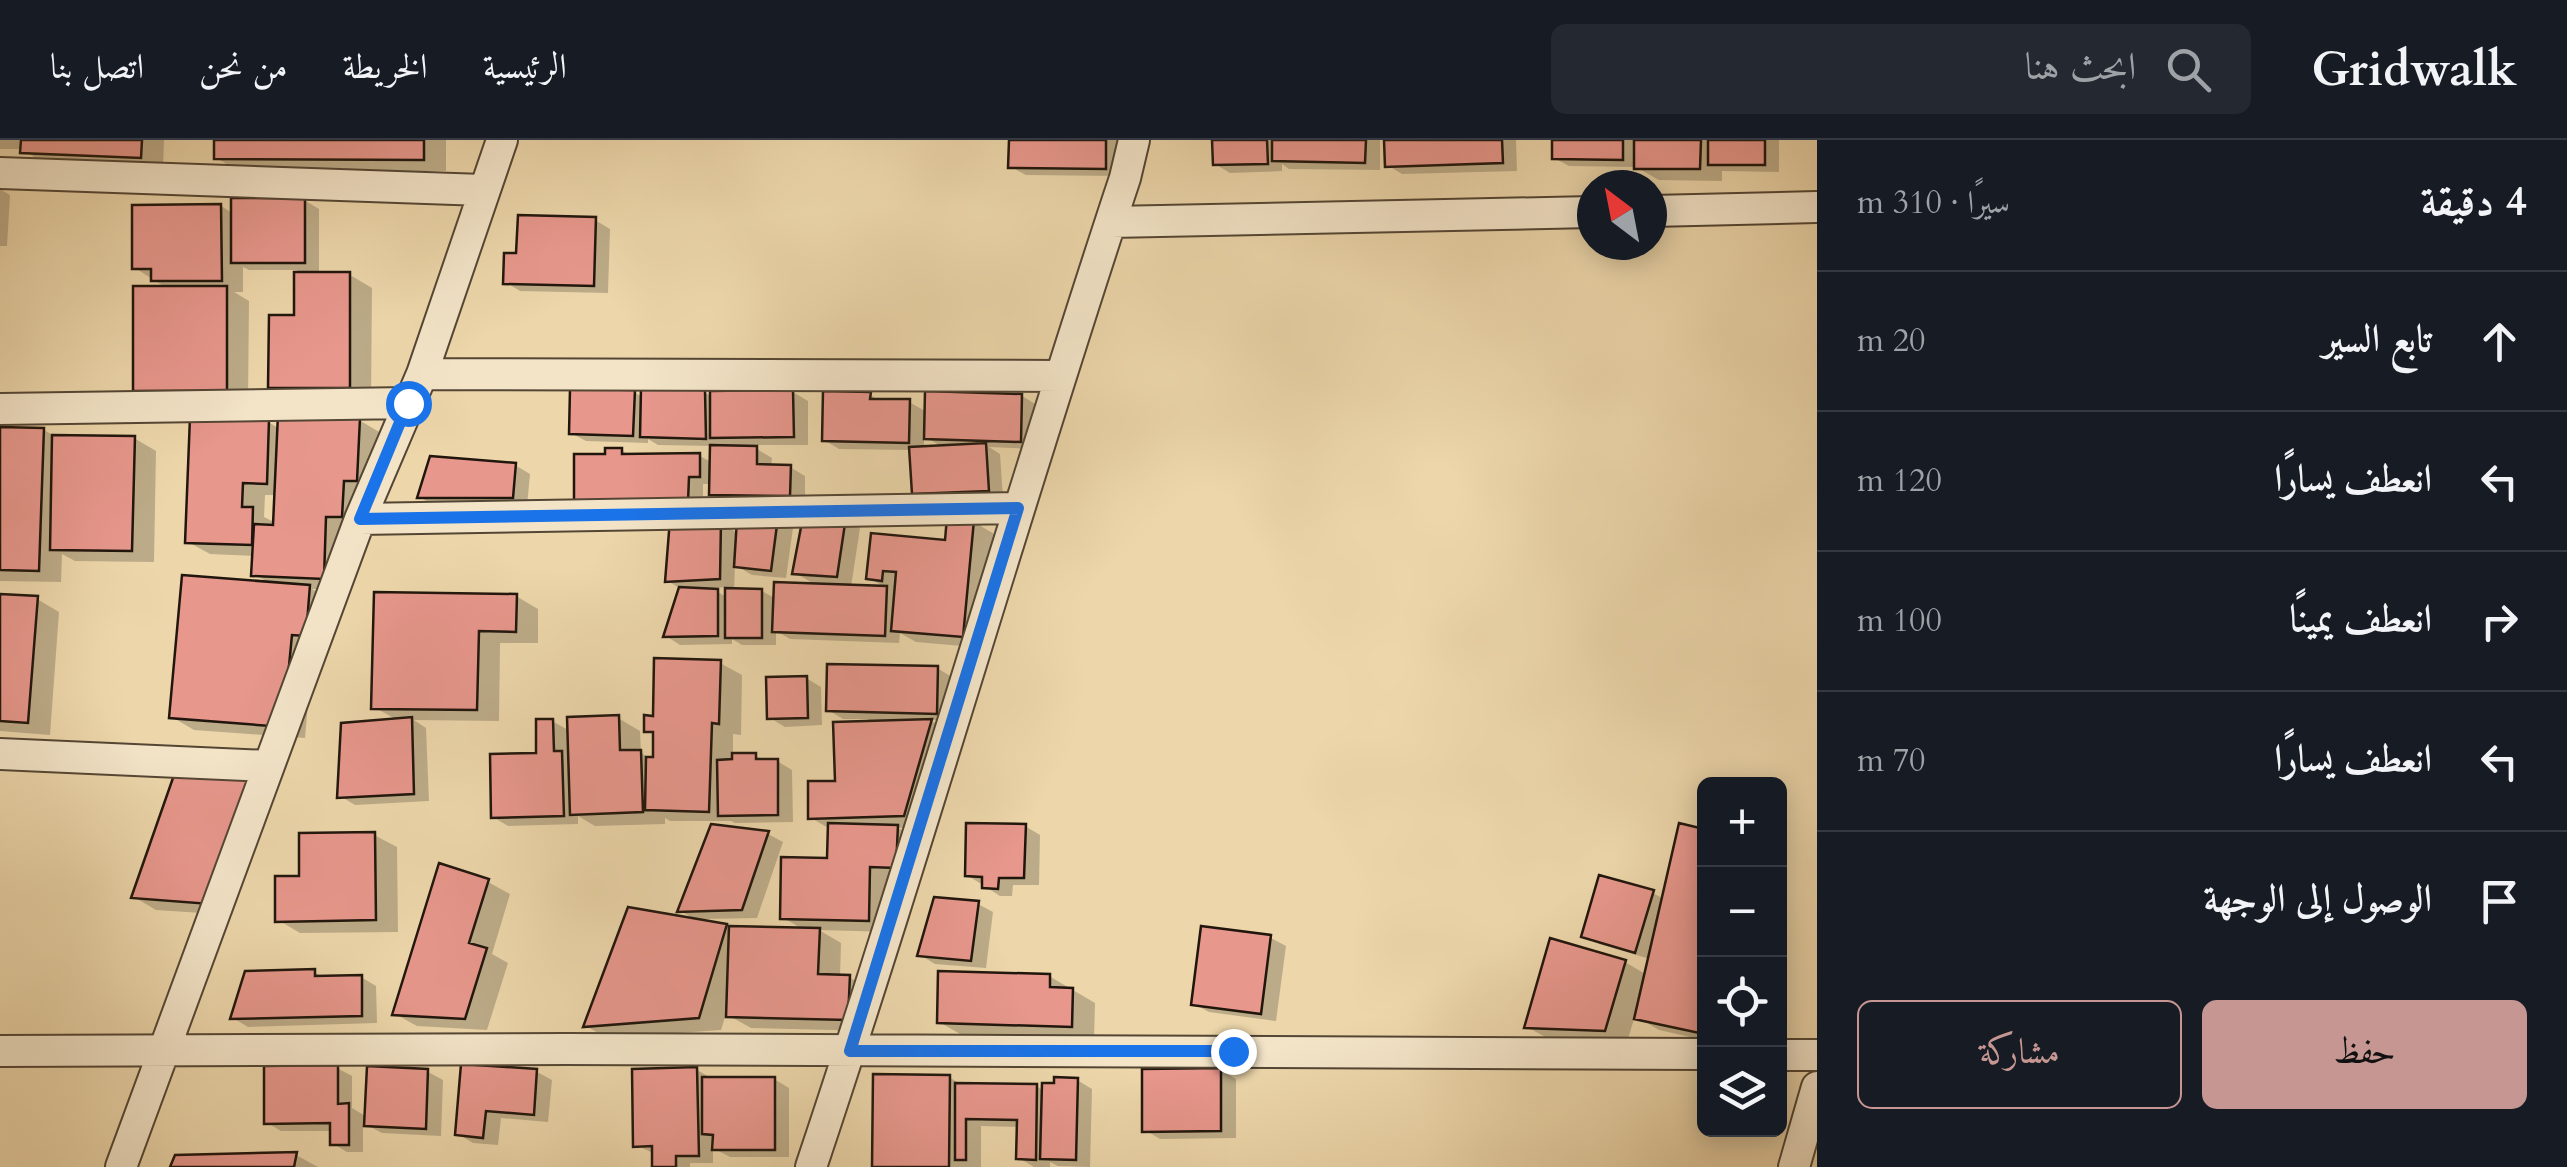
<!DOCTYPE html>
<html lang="ar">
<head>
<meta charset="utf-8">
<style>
  body { margin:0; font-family:Cardo,Amiri,serif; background:#242831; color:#f1f3f6; direction:rtl }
  .controls { position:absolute; right:30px; bottom:30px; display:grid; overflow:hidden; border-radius:15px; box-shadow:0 5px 25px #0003 }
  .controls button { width:90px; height:90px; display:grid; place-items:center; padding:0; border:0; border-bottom:2px solid #363941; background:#171b24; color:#f1f3f6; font:50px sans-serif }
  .compass { position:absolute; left:1577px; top:30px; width:90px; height:90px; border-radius:50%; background:#171b24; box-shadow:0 5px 25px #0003; rotate:328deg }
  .stop { position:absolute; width:30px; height:30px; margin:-22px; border:8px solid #1a73e8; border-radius:50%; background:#fff }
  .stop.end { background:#1a73e8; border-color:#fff; box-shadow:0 2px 10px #0008 }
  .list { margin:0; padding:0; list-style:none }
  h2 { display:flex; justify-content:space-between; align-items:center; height:130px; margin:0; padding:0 40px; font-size:42px }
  h2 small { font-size:32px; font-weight:400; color:#9ea1a6 }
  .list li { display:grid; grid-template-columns:65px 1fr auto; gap:30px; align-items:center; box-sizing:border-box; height:140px; padding:0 40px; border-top:2px solid #363941 }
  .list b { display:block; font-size:38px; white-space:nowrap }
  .list em { font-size:32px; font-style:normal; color:#9ea1a6 }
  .actions { display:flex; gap:20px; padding:30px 40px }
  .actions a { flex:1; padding:22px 0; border:2px solid #c59692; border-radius:15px; text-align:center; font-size:35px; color:#c59692 }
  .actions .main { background:#c59692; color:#111 }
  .icon { flex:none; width:55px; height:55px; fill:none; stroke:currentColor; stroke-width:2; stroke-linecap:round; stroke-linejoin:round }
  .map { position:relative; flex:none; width:1817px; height:1027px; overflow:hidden; direction:ltr }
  header { display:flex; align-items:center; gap:60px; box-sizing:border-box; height:140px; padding:0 50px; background:#171b24; border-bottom:2px solid #363941 }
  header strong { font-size:48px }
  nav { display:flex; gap:55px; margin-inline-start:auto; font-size:35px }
  .search { width:700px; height:90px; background:#242831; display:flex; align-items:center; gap:25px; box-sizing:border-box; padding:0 35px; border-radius:15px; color:#9ea1a6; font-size:38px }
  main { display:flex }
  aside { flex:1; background:#171b24 }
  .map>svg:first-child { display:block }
  .shadow { fill:#0003; fill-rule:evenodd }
  .building { fill:#e7978c; stroke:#21160d; stroke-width:2.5 }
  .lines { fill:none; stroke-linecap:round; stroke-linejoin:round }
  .street-casing { stroke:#544634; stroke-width:34 }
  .street { stroke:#f3e4c8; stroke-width:30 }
  .route { stroke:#1a73e8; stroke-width:12 }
</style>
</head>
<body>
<header>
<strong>Gridwalk</strong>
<div class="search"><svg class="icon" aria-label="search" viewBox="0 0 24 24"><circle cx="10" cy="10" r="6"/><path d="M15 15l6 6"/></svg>ابحث هنا</div>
<nav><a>الرئيسية</a><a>الخريطة</a><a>من نحن</a><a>اتصل بنا</a></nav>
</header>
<main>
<aside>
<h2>4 دقيقة<small>سيرًا · 310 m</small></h2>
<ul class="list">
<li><svg class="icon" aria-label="ahead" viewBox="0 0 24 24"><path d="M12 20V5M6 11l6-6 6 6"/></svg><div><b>تابع السير</b></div><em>20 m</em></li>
<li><svg class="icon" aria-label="left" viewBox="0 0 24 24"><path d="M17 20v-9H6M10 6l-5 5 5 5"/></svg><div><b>انعطف يسارًا</b></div><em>120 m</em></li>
<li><svg class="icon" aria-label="right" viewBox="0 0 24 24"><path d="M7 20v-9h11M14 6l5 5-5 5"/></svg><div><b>انعطف يمينًا</b></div><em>100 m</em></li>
<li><svg class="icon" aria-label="left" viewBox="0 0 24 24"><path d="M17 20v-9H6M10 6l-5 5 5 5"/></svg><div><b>انعطف يسارًا</b></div><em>70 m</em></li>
<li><svg class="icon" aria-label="arrive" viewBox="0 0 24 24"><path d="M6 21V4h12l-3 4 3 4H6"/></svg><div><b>الوصول إلى الوجهة</b></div></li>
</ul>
<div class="actions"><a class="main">حفظ</a><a>مشاركة</a></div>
</aside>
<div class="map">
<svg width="1817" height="1027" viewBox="0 0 1817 1027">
  <rect width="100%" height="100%" fill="#ecd6aa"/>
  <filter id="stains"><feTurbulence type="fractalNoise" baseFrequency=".002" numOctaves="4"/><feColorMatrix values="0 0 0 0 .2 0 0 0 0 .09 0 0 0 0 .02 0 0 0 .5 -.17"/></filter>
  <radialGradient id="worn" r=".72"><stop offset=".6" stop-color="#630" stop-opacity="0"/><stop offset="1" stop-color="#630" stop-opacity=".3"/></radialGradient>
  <path class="shadow" d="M0 0H164L163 29 45 25 23 9H0Z
    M217 0H446V31H239L216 18Z
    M1011 0H1120V36L1026 35 1011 27Z
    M1214 0H1380V30L1289 29 1282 24V31L1230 33 1215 24Z
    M1387 0H1516L1517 31 1402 34 1387 25Z
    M1555 0H1779V32L1722 31V41L1659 40 1636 27 1569 26 1554 18Z
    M0 49 10 55 7 106H0Z
    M304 60 319 69V135H350L372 148 371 260H293L271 247 296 177 297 130H249L243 127V152H234L249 161 248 262 158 263 135 250 168 149 135 128 221 66 234 74Z
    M595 80 610 89 608 153 520 151 505 142 519 116Z
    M634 252 644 258 704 252 712 257 793 252 808 261V305H750L772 318 771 327H790L805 336V363L727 362 712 353V344H703V369L608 317 621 310 631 316H700L713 323V306L658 305 648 299V303L586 301 571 293Z
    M870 255 881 261 909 262 927 272 1022 256 1037 265 1035 309 989 307 1000 314 1003 358 930 361 915 353 912 310 839 309 824 300ZM924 296 944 308 924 309Z
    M359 280 381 293 345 450 312 449 331 460 313 507 305 598 194 590 172 577 271 444 254 434 255 416 210 414 188 402 268 282 280 289ZM265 355H277L276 383 264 377Z
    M0 289 44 290 56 297 134 298 156 311 154 422 75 421 62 414 61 442 0 441Z
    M515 325 530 334 527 366H434L420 357Z
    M778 379 793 388 786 438 752 435 735 425 734 451H762L776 459 818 446 795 433 845 380 860 388 851 447 886 448 869 438 873 396 947 403 974 382 996 395 985 508 916 502 900 493 899 503 790 499 776 491V505H742L732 499V504L680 505 666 496 681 449 668 441 721 383 739 394ZM728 447V458L711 448Z
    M0 456 37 459 59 472 50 595 0 591Z
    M516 456 538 469V503H500L499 581 414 580 426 588 429 661 355 665 340 656 397 580 374 567Z
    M720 523 742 535 741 595 733 594V616H756L766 622 777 621 792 630 793 682 735 683 731 681H670L665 678V684L595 686 578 676V684L508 686 493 677 539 616 552 581 570 591 618 578 640 591 641 613 655 621V595L647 590 656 578Z
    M937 528 952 537V581L930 580 953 594 926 687 898 688 919 700 891 792 819 790 841 803 840 837H849L871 850 870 891 751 888 726 874 721 890 607 898 586 886 697 781 681 771 768 694 783 702 757 778 701 779V782L731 788 804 790 782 777 829 720 830 689 811 678 837 643 868 584V579H843L828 570Z
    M806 538 821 547 822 585 785 587 770 578Z
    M274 654 232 775 156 770 134 757Z
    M1025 686 1040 695 1039 745H1013L1012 756H1000L967 735Z
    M1681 686 1704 692V900L1659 890 1635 876 1627 902 1549 899 1527 887 1625 822 1647 835 1650 819 1599 804 1584 795 1653 753 1664 759Z
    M374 695 397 707 398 792 300 793 278 780 302 738Z
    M488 742 510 754 492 814 508 823 487 890 417 886 395 874Z
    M978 764 993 772 986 828 935 824 920 815Z
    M1271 798 1286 806 1276 881 1209 872 1194 864Z
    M314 832 325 838 361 837 376 846 377 883 248 887 233 878Z
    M1049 836 1095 863 1094 899 962 895 939 882Z
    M463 926 537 932 552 940 548 982 501 978 498 1005 473 1003 458 994Z
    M337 928 352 936V968L367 977 428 932 443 940 441 996 382 993 363 983V1012H347L332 1003V991H281L266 982Z
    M697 930 713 939H774L789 948V1017H730L713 1008V1023H690V1027H655V1014L636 1005Z
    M1221 930 1236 939V998L1160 999 1145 990Z
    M949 937 964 946H1036L1044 951 1077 940 1092 949 1090 1027 1058 1026 1050 1022V1027H1034L1019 1018V987L981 986V1027H874Z
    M296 1015 318 1027H173Z"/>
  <path class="building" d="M21 0H142L141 18 20 13Z
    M214 0H424V20L214 19Z
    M1009 0H1106V29L1008 28Z
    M1212 0H1267L1268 24 1213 25Z
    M1272 0H1366L1365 23 1272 21Z
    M1384 0H1502L1503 23 1385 27Z
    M1552 0H1623V20L1552 19Z
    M1634 0H1701L1700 29H1634Z
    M1708 0H1765V25H1708Z
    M231 58H305V123H231Z
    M221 64 222 141H151V129H132V65Z
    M518 75 596 77 594 146 503 144 504 113H516Z
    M294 132H350V248H268L269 175H294Z
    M133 146H227V251H133Z
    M641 248 705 250 706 299 640 297Z
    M570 249 635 250 633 296 569 294Z
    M793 250 794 297 710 298V251Z
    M823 251 871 252 870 259H910L909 303 822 301Z
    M925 251 1022 254 1021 302 924 299Z
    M278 274 360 278 357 341H344L342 377H326L324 439 251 436 254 384 273 385Z
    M190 277 269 280 267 344 243 343 242 367H253L252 405 185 403Z
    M0 287 44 288 39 431 0 430Z
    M52 295 135 296 132 411 50 410Z
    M986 303 989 351 912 354 909 307Z
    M710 305 757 306V324L791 325 790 356 709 355Z
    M605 308H622V314L700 313V337H689L688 362H574V314H605Z
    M430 316 516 323 513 358H417Z
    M778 377 771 431 734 427 737 379Z
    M846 377 837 437 792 434 802 382Z
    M947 377 974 380 963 497 891 491 896 432 883 431 882 441 866 439 871 393 945 400Z
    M670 379 721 381 720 439 665 442Z
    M182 435 310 445 306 496 292 495 283 587 169 578Z
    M774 442 887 446 885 496 772 492Z
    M679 447 718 449V496L663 497Z
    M725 448 762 449V498H725Z
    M374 452 517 454 516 492 479 491 477 570 371 569Z
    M0 454 38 456 28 583 0 581Z
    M654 518 721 520 719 584 712 583 709 672 645 670 646 617H653V592H644V575L653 576Z
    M827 524 938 526 937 574 826 571Z
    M807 536 808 578 767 579 766 537Z
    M619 575 620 610H641L643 672 570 675 567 577Z
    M412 577 414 654 337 658 341 583Z
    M536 579H553L554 611H562L564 676 491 678 490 614 536 613Z
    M932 579 904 676 808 679V641H835L833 582Z
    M732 613H756V619H778V675L718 676 717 620 732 619Z
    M174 635 252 639 210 764 131 758Z
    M828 683 898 685 896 728 870 727 869 781 780 779 781 717 827 718Z
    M966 683 1026 684 1024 738H999L998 749 982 748V737L965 736Z
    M1679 683 1704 689V894L1634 879Z
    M711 684 769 691 742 770 677 772Z
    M375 692 376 780 275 782V736H299V693Z
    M439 723 489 739 469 803 487 808 465 879 392 875Z
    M1599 735 1654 750 1635 813 1581 797Z
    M934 757 979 761 971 821 917 816Z
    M628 767 727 784 699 878 583 887Z
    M729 786 820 788 818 834 850 835 848 880 726 877Z
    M1201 786 1271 795 1261 874 1191 865Z
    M1550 798 1626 820 1605 891 1524 888Z
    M315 829V836L362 835V876L230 879 245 831Z
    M938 831 1050 834V847L1073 848 1072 887 937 883Z
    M461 924 537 929 534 975 486 971 483 998 455 995Z
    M338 925V964L349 963V1005H330V983L264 984V926Z
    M367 926 428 929 426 989 364 986Z
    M697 927 699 1016H676V1027H652V1006L633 1007 632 929Z
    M1221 928V991L1142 992V929Z
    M873 934 950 935 949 1027H872Z
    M702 937H775V1010H712L713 995 702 994Z
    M1054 937 1078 938 1076 1020 1040 1019 1042 943H1054Z
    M955 943 1037 944 1036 1020 1016 1019 1017 980 966 979V1020H955Z
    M297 1012 294 1027H170L175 1015Z"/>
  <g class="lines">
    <defs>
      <path id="street" d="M0 33 483 50
        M1652 71 1817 67
        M1111 82 1592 72
        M422 234 1061 236
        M0 269 409 263
        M360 379 1019 368
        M0 614 268 626
        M0 911 566 909 1704 914
        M1780 915H1817
        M121 1027 360 379 422 234 502 0
        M811 1027C921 699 1016 366 1125 38L1134 0
        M1794 1027 1817 947"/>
    </defs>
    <use href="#street" class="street-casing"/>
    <use href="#street" class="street"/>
  </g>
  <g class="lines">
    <path class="route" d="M408 263 360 379 1018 368 850 911H1233"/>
  </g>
  <rect width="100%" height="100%" filter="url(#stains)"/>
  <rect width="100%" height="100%" fill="url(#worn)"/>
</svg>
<div class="controls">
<button>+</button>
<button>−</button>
<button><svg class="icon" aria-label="locate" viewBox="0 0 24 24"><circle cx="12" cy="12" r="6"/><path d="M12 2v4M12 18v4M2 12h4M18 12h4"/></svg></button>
<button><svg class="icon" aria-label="layers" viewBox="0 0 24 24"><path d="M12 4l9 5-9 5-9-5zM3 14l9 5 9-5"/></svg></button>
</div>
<svg class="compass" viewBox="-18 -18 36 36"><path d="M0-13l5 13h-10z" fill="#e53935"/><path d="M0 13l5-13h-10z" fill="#9ea1a6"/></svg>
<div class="stop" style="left:408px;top:263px"></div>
<div class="stop end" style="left:1233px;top:911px"></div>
</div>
</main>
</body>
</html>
